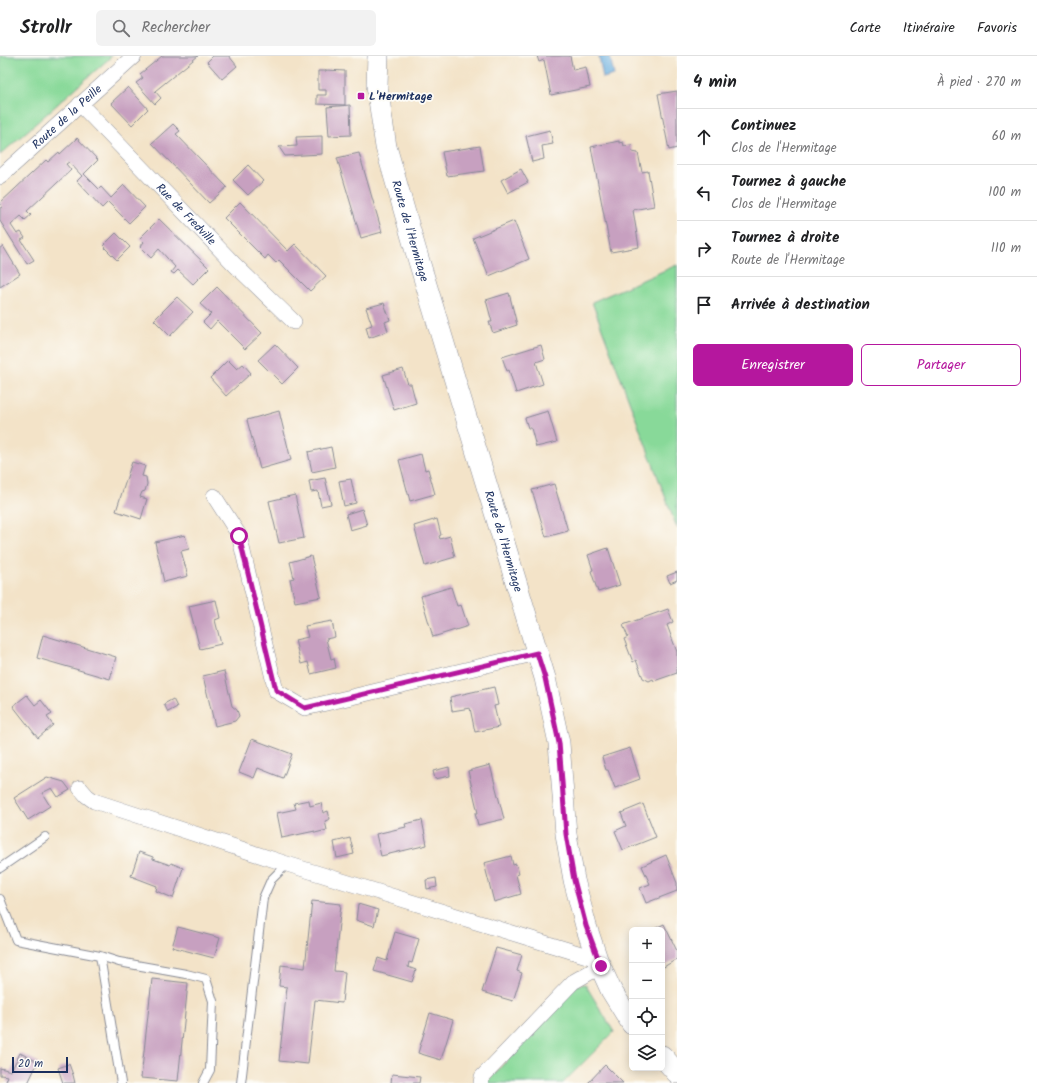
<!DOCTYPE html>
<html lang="fr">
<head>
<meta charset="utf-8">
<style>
  body { margin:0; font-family:Kalam,sans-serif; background:#f2f2f2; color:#202124 }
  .controls { position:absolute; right:12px; bottom:12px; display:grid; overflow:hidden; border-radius:6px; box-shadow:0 2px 10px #0003 }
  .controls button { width:36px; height:36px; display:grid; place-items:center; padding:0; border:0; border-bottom:1px solid #e0e0e0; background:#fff; color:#202124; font:20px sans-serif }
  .scale { position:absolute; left:12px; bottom:10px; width:56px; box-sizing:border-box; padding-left:4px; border:2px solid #1b2f5e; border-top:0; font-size:11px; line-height:14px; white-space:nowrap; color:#1b2f5e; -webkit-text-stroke:3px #fdfcf7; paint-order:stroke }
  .stop { position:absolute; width:12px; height:12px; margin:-9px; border:3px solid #b5179e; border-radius:50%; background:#fff }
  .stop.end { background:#b5179e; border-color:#fff; box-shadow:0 1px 4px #0008 }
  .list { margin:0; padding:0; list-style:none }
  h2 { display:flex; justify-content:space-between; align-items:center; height:52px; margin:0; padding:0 16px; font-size:17px }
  h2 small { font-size:13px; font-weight:400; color:#757577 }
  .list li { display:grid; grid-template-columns:26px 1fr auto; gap:12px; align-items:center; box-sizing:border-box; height:56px; padding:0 16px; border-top:1px solid #e0e0e0 }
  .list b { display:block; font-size:15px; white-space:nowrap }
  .list p { margin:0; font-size:13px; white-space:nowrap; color:#757577 }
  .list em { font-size:13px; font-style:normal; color:#757577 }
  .actions { display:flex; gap:8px; padding:12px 16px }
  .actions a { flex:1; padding:9px 0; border:1px solid #b5179e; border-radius:6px; text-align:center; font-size:14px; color:#b5179e }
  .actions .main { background:#b5179e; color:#fff }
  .icon { flex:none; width:22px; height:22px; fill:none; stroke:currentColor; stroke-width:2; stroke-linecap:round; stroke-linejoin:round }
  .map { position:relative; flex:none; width:677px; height:1027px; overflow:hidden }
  header { display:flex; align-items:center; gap:24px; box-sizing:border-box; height:56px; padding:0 20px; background:#fff; border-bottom:1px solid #e0e0e0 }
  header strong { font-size:19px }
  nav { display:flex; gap:22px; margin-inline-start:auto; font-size:14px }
  .search { width:280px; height:36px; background:#f2f2f2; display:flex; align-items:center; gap:10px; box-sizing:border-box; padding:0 14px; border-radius:6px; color:#757577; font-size:15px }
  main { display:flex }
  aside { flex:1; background:#fff }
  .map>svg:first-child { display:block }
  .green { fill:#88d999; stroke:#52847c }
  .water { fill:#68adde; stroke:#426e9e }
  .building { fill:#c7a0c0 }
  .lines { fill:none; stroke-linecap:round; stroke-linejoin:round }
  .lane-casing { stroke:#878993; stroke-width:10 }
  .street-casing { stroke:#878993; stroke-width:16 }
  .secondary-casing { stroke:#878993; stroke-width:22 }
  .lane { stroke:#fff; stroke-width:8 }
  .street { stroke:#fff; stroke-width:15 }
  .secondary { stroke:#fff; stroke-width:21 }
  .route { stroke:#b5179e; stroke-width:5 }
  .poi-dot { fill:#b5179e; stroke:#fdfcf7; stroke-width:1.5 }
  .labels { text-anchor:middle; stroke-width:3.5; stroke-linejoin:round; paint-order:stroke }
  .poi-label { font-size:12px; font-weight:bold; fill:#1b2f5e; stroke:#fdfcf7; text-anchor:start }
  .street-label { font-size:12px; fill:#1b2f5e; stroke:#fdfcf7 }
</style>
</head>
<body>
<header>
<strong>Strollr</strong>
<div class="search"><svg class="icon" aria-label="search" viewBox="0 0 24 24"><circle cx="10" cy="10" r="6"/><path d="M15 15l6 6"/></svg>Rechercher</div>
<nav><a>Carte</a><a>Itinéraire</a><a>Favoris</a></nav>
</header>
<main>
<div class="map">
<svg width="677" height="1027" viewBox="0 0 677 1027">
  <rect width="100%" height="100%" fill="#fdfcf7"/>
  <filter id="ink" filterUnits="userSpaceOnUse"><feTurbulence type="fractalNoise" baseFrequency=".025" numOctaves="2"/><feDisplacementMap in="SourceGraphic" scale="8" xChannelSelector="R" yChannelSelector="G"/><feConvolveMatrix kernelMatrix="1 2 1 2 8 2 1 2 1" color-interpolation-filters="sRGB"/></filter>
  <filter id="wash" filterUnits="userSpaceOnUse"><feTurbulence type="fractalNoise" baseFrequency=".012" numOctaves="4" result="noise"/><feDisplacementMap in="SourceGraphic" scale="16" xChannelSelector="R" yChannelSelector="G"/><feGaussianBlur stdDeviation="0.9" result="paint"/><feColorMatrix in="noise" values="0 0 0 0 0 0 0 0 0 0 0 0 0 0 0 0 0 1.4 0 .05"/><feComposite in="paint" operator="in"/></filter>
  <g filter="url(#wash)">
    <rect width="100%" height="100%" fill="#f3e3c8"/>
    <path class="green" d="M0 0H112L0 99Z
      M677 209V472L592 246Z
      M585 928 614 976 563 1027H486L577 929Z"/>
    <path class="water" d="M599 0H610L614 19 603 22Z"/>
    <g id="blocks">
      <path class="building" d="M162 0H198L155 35 161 42 155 48 136 27 143 22 140 18Z
        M213 0H229L237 10 222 23 207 6Z
        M537 0H570L573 14 586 11 590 31 551 39 544 4 539 6Z
        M326 14 345 15V49L317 48V39H326V34H318V15H326Z
        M128 31 148 53 132 69 111 47Z
        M677 35V92L669 94 658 38Z
        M350 49 351 79 329 80 327 51Z
        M173 68 180 75 176 78 227 131 209 147 152 87Z
        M550 74 553 88 542 90 544 103 532 106 526 80Z
        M322 80V98L285 100 279 91 297 90 296 81Z
        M77 82 98 104 84 118 99 133 101 131 111 142 124 129 145 151 129 167 108 146 102 152 77 125 82 120 69 106 66 108 71 114 27 155 31 159 25 164 21 160 11 169 17 178 21 176 25 182 21 184 34 204 27 208 0 165V152L2 151 0 147 46 104 48 106 59 96 60 98Z
        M619 85V87L623 86 624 90 631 89 632 96 638 97 642 116 648 115 654 150 633 154 639 191 611 196 591 91Z
        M480 90 484 115 447 120 442 96Z
        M359 97 382 176 361 182 337 102Z
        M248 109 263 125 248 139 233 124Z
        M521 113 528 126 508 137 501 124Z
        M240 146 288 195 295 188 326 220 310 235 279 204 276 207 268 199 265 203 224 162Z
        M159 163 209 212 193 228 178 214 174 218 171 216 175 211 159 193 151 202 140 191 144 186 140 182Z
        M514 165 529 203 489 220 473 182Z
        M116 177 130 191 117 204 103 190Z
        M3 190 20 218 0 231V192Z
        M217 231 262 277 245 293 217 265 210 273 203 266 211 258 200 248Z
        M509 237 517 269 493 277 489 266H492L486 244Z
        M177 241 193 256 170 280 154 264Z
        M384 247 390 264 385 266 388 275 369 282 366 271 372 269 366 252Z
        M275 288 298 312 282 328 258 304Z
        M541 289 545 303 536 306 543 328 516 337 509 314 507 315 502 301Z
        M228 304 237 313 243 308 251 317 226 340 210 322Z
        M403 313 408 328H411L416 347 394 354 383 319Z
        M279 355 291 404 260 413 247 364Z
        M548 355 557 386 536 391 531 372H528L525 362Z
        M331 391 335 411 312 416 308 396Z
        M421 398 425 414 428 413 435 438 410 445 399 404Z
        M132 406 145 410 142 420 146 421 147 428 145 435 142 436 140 441 147 443 141 463 116 455Z
        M325 422 331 448 321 450 318 435 311 436 309 425Z
        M351 423 356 447 344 450 339 425Z
        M554 428 568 475 546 481 532 434Z
        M295 439 304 482 279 487 269 445Z
        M362 453 367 469 350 474 346 458Z
        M437 463 441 479 439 480 440 483 450 480 455 501 425 510 414 470Z
        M185 479 189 493 181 495 188 520 164 526 155 486Z
        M608 492 620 529 598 536 591 515 593 514 588 499Z
        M311 500 321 541 295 546 290 523 294 522 290 506Z
        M677 516V524L670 527 667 520Z
        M451 531 457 550 461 549 468 570 433 581 421 540Z
        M216 544 220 562 215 564 221 588 200 593 189 550Z
        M668 553 673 566 667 569 677 596V617L654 625 653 623 649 625 643 622 636 604 633 606 624 583 628 581 623 569Z
        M332 565 335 581 326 583 331 603 334 602 336 612 311 618 308 606 301 608 295 584 308 581 305 570Z
        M43 579 116 601 110 623 37 602Z
        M224 615 232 650 237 654 239 660 235 665 215 670 203 620Z
        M494 631 498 649 494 650 499 671 475 676 470 652 452 655 450 641Z
        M27 639 35 649 41 644 52 658 47 661 53 669 38 682 13 650Z
        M173 643 177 651 168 656 164 648Z
        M252 683 292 698 283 722 258 712 254 722 239 716Z
        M630 692 640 723 615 732 608 714H606L602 701Z
        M490 709 504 763 478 769 475 757H478L468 715Z
        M449 711 450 720 435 723 433 715Z
        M47 721 64 726 70 734 58 741 52 732 42 737 50 750 28 764 14 742Z
        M309 744 310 750 321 747 323 757 328 755 330 763 325 765 327 774 315 777V775L282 782 277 757 296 753 294 747Z
        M643 748 656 781 623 794 615 775 626 770 621 757Z
        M422 764 427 789 381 800 376 778 406 771 405 768Z
        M350 782 354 798 337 802 334 786Z
        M139 796 153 801V803L170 809 171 807 183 812 173 842 156 835 157 830 131 820Z
        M666 799 677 827V835L646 847 640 832 650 828 642 810Z
        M511 800 513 809 516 808 519 818 516 819 521 838 494 846 484 807Z
        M436 822 437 831 427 833 426 824Z
        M312 845 341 848 334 915 345 916 342 947 315 944 308 1008 279 1005 287 931 279 930 281 909 305 912Z
        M358 848 378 854 374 870 356 864Z
        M664 868 677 895V903L662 912V874H652Z
        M178 871 220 882 214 902 172 891Z
        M395 876 419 883 412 907 409 906 408 911 416 914 412 926 374 915 378 902 387 905Z
        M496 892 522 899 517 915 522 917 513 945 482 936Z
        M152 923 188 927 178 1025 141 1022Z
        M430 957 453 964 441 1004 418 997Z
        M20 997 38 1006 28 1027H9L6 1025 8 1020 0 1019V1012L11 1015Z
        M69 1008 73 1019 75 1027H63L58 1012Z
        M605 1009 623 1027H588Z
        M392 1018 420 1021 419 1027H391Z"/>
    </g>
  </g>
  <g filter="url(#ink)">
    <use href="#blocks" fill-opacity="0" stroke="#878993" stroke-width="1"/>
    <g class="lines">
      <defs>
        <path id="lane" d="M0 812 45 781
          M0 843 16 884 100 900 119 906 186 918 206 923 213 945 210 1014 203 1027
          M100 900 121 1027
          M241 1027 263 842 271 824 287 808"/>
        <g id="street">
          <path id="s1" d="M80 48 235 209 294 266"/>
          <path id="s2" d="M0 121 134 0"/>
          <path d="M214 440 239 479 276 635 305 652 537 597"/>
          <path d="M80 732 87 740 94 745 287 808 597 903"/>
          <path d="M481 1027 482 1021 573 926 601 910"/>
        </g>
        <g id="secondary">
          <path id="s3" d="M378 0 377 30 386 91 415 192 545 622 559 687 566 778 574 824 586 870 597 903 611 934 632 968"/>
          <path d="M662 1000 677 1017"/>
        </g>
      </defs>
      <use href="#lane" class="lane-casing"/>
      <use href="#street" class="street-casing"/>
      <use href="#secondary" class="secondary-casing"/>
      <use href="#lane" class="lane"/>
      <use href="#street" class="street"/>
      <use href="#secondary" class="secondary"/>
    </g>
  </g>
  <g class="lines" filter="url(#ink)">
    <path class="route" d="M239 480 276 634 305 652 537 597 545 622 559 687 566 778 574 824 586 870 601 910"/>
  </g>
  <rect class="poi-dot" x="357" y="36" width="8" height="8" rx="2"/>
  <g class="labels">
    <g class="poi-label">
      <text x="369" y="44">L'Hermitage</text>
    </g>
    <g class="street-label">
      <text dy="4" stroke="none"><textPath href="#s2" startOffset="90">Route de la Peille</textPath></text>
      <text dy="4" stroke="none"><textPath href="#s1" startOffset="153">Rue de Fredville</textPath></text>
      <text dy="4" stroke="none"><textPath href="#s3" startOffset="179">Route de l'Hermitage</textPath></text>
      <text dy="4" stroke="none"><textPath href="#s3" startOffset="503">Route de l'Hermitage</textPath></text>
    </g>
  </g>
</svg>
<div class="controls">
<button>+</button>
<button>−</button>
<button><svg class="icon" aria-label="locate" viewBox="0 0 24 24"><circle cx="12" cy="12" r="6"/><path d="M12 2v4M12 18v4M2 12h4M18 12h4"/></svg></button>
<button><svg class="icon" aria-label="layers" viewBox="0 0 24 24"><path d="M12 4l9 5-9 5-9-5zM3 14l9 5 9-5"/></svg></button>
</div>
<div class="scale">20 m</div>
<div class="stop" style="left:239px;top:480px"></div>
<div class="stop end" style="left:601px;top:910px"></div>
</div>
<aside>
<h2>4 min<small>À pied · 270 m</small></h2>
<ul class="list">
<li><svg class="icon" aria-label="ahead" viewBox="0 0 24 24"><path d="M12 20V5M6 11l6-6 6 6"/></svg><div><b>Continuez</b><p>Clos de l'Hermitage</p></div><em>60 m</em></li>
<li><svg class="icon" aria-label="left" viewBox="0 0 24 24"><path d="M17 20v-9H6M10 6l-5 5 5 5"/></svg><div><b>Tournez à gauche</b><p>Clos de l'Hermitage</p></div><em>100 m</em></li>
<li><svg class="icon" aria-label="right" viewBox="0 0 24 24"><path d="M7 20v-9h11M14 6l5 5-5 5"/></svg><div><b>Tournez à droite</b><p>Route de l'Hermitage</p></div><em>110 m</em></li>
<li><svg class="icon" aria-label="arrive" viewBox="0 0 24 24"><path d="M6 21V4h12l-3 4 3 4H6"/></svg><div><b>Arrivée à destination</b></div></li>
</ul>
<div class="actions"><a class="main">Enregistrer</a><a>Partager</a></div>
</aside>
</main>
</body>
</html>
